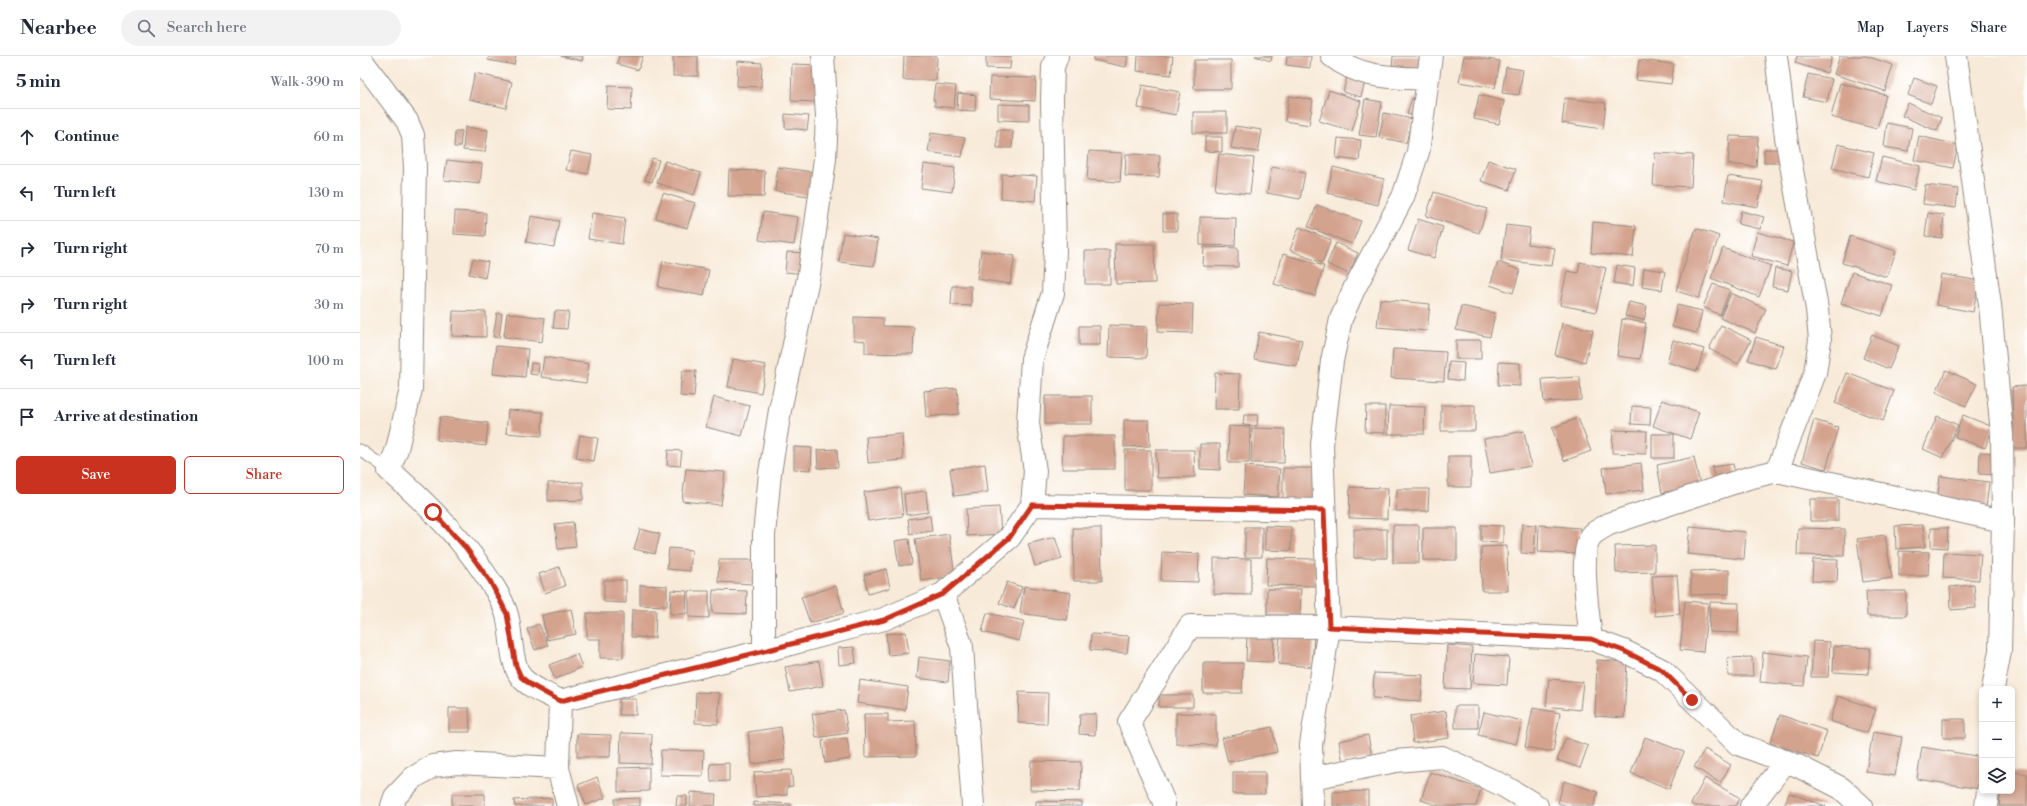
<!DOCTYPE html>
<html lang="en">
<head>
<meta charset="utf-8">
<style>
  body { margin:0; font-family:"Libre Bodoni",serif; background:#f2f2f3; color:#1f2937 }
  .controls { position:absolute; right:12px; bottom:12px; display:grid; overflow:hidden; border-radius:6px; box-shadow:0 2px 6px #0003 }
  .controls button { width:36px; height:36px; display:grid; place-items:center; padding:0; border:0; border-bottom:1px solid #e0e1e3; background:#fff; color:#1f2937; font:20px sans-serif }
  .stop { position:absolute; width:12px; height:12px; margin:-9px; border:3px solid #c8321e; border-radius:50%; background:#fff }
  .stop.end { background:#c8321e; border-color:#fff; box-shadow:0 1px 4px #0008 }
  .list { margin:0; padding:0; list-style:none }
  h2 { display:flex; justify-content:space-between; align-items:center; height:52px; margin:0; padding:0 16px; font-size:17px }
  h2 small { font-size:13px; font-weight:400; color:#747a83 }
  .list li { display:grid; grid-template-columns:26px 1fr auto; gap:12px; align-items:center; box-sizing:border-box; height:56px; padding:0 16px; border-top:1px solid #e0e1e3 }
  .list b { display:block; font-size:15px; white-space:nowrap }
  .list em { font-size:13px; font-style:normal; color:#747a83 }
  .actions { display:flex; gap:8px; padding:12px 16px }
  .actions a { flex:1; padding:9px 0; border:1px solid #c8321e; border-radius:6px; text-align:center; font-size:14px; color:#c8321e }
  .actions .main { background:#c8321e; color:#fff }
  .icon { flex:none; width:22px; height:22px; fill:none; stroke:currentColor; stroke-width:2; stroke-linecap:round; stroke-linejoin:round }
  .map { position:relative; flex:none; width:1667px; height:750px; overflow:hidden }
  header { display:flex; align-items:center; gap:24px; box-sizing:border-box; height:56px; padding:0 20px; background:#fff; border-bottom:1px solid #e0e1e3 }
  header strong { font-size:19px }
  nav { display:flex; gap:22px; margin-inline-start:auto; font-size:14px }
  .search { width:280px; height:36px; background:#f2f2f3; display:flex; align-items:center; gap:10px; box-sizing:border-box; padding:0 14px; border-radius:22px; color:#747a83; font-size:15px }
  main { display:flex }
  aside { flex:1; background:#fff }
  .map>svg:first-child { display:block }
  .building { fill:#d4a38e }
  .lines { fill:none; stroke-linecap:round; stroke-linejoin:round }
  .lane-casing { stroke:#928a82; stroke-width:13 }
  .street-casing { stroke:#928a82; stroke-width:24 }
  .lane { stroke:#fff; stroke-width:11 }
  .street { stroke:#fff; stroke-width:22 }
  .route { stroke:#c8321e; stroke-width:5 }
</style>
</head>
<body>
<header>
<strong>Nearbee</strong>
<div class="search"><svg class="icon" aria-label="search" viewBox="0 0 24 24"><circle cx="10" cy="10" r="6"/><path d="M15 15l6 6"/></svg>Search here</div>
<nav><a>Map</a><a>Layers</a><a>Share</a></nav>
</header>
<main>
<aside>
<h2>5 min<small>Walk · 390 m</small></h2>
<ul class="list">
<li><svg class="icon" aria-label="ahead" viewBox="0 0 24 24"><path d="M12 20V5M6 11l6-6 6 6"/></svg><div><b>Continue</b></div><em>60 m</em></li>
<li><svg class="icon" aria-label="left" viewBox="0 0 24 24"><path d="M17 20v-9H6M10 6l-5 5 5 5"/></svg><div><b>Turn left</b></div><em>130 m</em></li>
<li><svg class="icon" aria-label="right" viewBox="0 0 24 24"><path d="M7 20v-9h11M14 6l5 5-5 5"/></svg><div><b>Turn right</b></div><em>70 m</em></li>
<li><svg class="icon" aria-label="right" viewBox="0 0 24 24"><path d="M7 20v-9h11M14 6l5 5-5 5"/></svg><div><b>Turn right</b></div><em>30 m</em></li>
<li><svg class="icon" aria-label="left" viewBox="0 0 24 24"><path d="M17 20v-9H6M10 6l-5 5 5 5"/></svg><div><b>Turn left</b></div><em>100 m</em></li>
<li><svg class="icon" aria-label="arrive" viewBox="0 0 24 24"><path d="M6 21V4h12l-3 4 3 4H6"/></svg><div><b>Arrive at destination</b></div></li>
</ul>
<div class="actions"><a class="main">Save</a><a>Share</a></div>
</aside>
<div class="map">
<svg width="1667" height="750" viewBox="0 0 1667 750">
  <rect width="100%" height="100%" fill="#fff"/>
  <filter id="ink" filterUnits="userSpaceOnUse"><feTurbulence type="fractalNoise" baseFrequency=".025" numOctaves="2"/><feDisplacementMap in="SourceGraphic" scale="8" xChannelSelector="R" yChannelSelector="G"/><feConvolveMatrix kernelMatrix="1 2 1 2 8 2 1 2 1" color-interpolation-filters="sRGB"/></filter>
  <filter id="wash" filterUnits="userSpaceOnUse"><feTurbulence type="fractalNoise" baseFrequency=".012" numOctaves="4" result="noise"/><feDisplacementMap in="SourceGraphic" scale="16" xChannelSelector="R" yChannelSelector="G"/><feGaussianBlur stdDeviation="0.9" result="paint"/><feColorMatrix in="noise" values="0 0 0 0 0 0 0 0 0 0 0 0 0 0 0 0 0 1.4 0 .05"/><feComposite in="paint" operator="in"/></filter>
  <g filter="url(#wash)">
    <rect width="100%" height="100%" fill="#f8ead8"/>
    <g id="blocks">
      <path class="building" d="M129 0H156L154 9 128 4Z
        M201 0H223L222 5Z
        M259 0H283L278 14 257 8Z
        M313 0H338V20H313Z
        M544 0H577L576 24H543Z
        M626 0H651L650 13 626 12Z
        M734 0H768L766 11 733 4Z
        M778 0H813L811 19 777 15Z
        M895 0H912L911 5Z
        M927 0H951L950 12 926 9Z
        M1033 0H1062L1061 14 1032 13Z
        M1104 0 1140 5 1135 32 1099 26Z
        M1437 0H1472L1467 17 1435 7Z
        M1480 0H1506L1533 9 1525 35 1474 18Z
        M834 4H871V33H834Z
        M1279 4 1314 8 1311 28 1276 24Z
        M378 5 402 7 401 31 377 30Z
        M432 8 460 9 459 46 431 45Z
        M1146 11 1163 14 1159 39 1142 37Z
        M115 17 152 26 146 52 109 43Z
        M1448 18 1472 23 1467 46 1443 41Z
        M987 20 1005 26 1001 41 983 36Z
        M630 21 676 22 675 45 629 43Z
        M1554 22 1577 30 1571 48 1548 39Z
        M1480 27 1526 39 1517 73 1471 61Z
        M575 28 596 30 594 52 575 50V44H573Z
        M782 29 820 36 816 59 778 52Z
        M248 30 272 31 271 54 247 53Z
        M969 34 1001 45 992 75 959 65Z
        M598 37 616 39 615 55 597 54Z
        M1119 39 1144 45 1139 68 1114 63Z
        M929 40 953 44 949 69 925 65Z
        M1052 42 1063 46 1057 61 1047 58Z
        M1205 42 1246 47 1243 73 1202 67Z
        M1005 43 1022 46 1016 81 999 79Z
        M1548 47 1582 62 1577 75 1542 60Z
        M638 48 669 49V65L638 64Z
        M833 56H867V77H833Z
        M1024 57 1052 63 1046 87 1019 81Z
        M425 58 449 60 447 74 425 72Z
        M1527 67 1552 72 1548 95 1524 91Z
        M875 70 902 74 898 96 871 92Z
        M105 71 128 74 125 96 103 94Z
        M637 74H653L652 92H637Z
        M95 75H102L100 91H94Z
        M571 77 605 82 602 101 568 96Z
        M1370 80 1398 81 1396 111 1368 108Z
        M1559 80 1598 89 1593 112 1554 104Z
        M845 81H862V96L845 95Z
        M978 82 1001 84 999 105 976 102Z
        M1478 88 1514 97 1508 121 1472 112Z
        M1404 93H1423V107H1404Z
        M211 95 232 99 228 118 206 114Z
        M729 95 762 97 760 126 727 124Z
        M1295 97 1333 99 1331 131 1293 129Z
        M766 98 800 99 799 121 765 120Z
        M859 98 894 102 890 138 855 134Z
        M1522 101 1560 110 1554 134 1516 125Z
        M292 102 299 104 292 126 285 124Z
        M87 104 122 108 120 128 84 124Z
        M1128 104 1156 113 1149 134 1121 125Z
        M305 105 341 117 334 139 297 127Z
        M564 108 595 112 592 136 561 132Z
        M418 111 452 116 449 140 415 135Z
        M912 111 945 117 940 143 907 137Z
        M973 111 1024 123 1018 149 967 137Z
        M369 114 405 115 404 141 368 140Z
        M642 118 677 120 675 145 641 142Z
        M1368 120 1403 125 1398 151 1364 145Z
        M1565 129 1598 133 1596 152 1563 148Z
        M1074 136 1127 153 1119 177 1066 160Z
        M303 137 335 147 327 172 296 162Z
        M957 149 1001 165 992 188 948 171Z
        M95 155 126 157 125 180 94 178Z
        M1381 155 1404 161 1400 173 1378 168Z
        M403 156 438 161 434 189 399 184Z
        M232 157 265 162 262 188 228 183Z
        M1568 157 1584 159 1582 182 1565 180Z
        M803 158H817V175H803Z
        M171 160 199 165 194 191 166 186Z
        M840 161 876 162 875 190 840 189Z
        M1058 163 1083 171 1074 202 1048 194Z
        M1233 166 1276 170 1273 201 1231 197Z
        M1146 169 1170 172 1168 188 1195 192 1192 210 1141 204Z
        M939 171 971 184 962 207 930 194Z
        M1336 172 1359 180 1339 242 1316 235Z
        M1397 176 1433 186 1427 210 1391 200Z
        M483 177 518 183 514 210 479 206Z
        M1490 180 1536 195 1527 221 1482 207Z
        M976 187 998 197 989 218 967 208Z
        M755 188H794L795 227 756 228Z
        M844 191 878 192V211L843 210Z
        M1363 192 1411 210 1399 241 1351 222Z
        M621 195 655 200 650 228 617 223Z
        M725 195H750V228H725Z
        M427 196 448 197 447 218 425 216Z
        M923 198 964 210 955 240 914 228Z
        M113 203 128 206 125 222 109 218Z
        M303 205 349 214 344 240 298 231Z
        M1138 206 1160 214 1153 237 1130 229Z
        M1220 206 1246 212 1236 256 1200 249 1207 215 1218 217Z
        M1257 209 1275 212 1273 230 1254 227Z
        M1284 212 1305 215 1302 234 1282 231Z
        M1415 212 1432 215 1428 234 1412 231Z
        M1492 216 1532 229 1522 260 1481 247Z
        M1581 218 1619 225 1613 256 1576 249Z
        M1353 228 1370 234 1360 259 1343 251Z
        M592 230H611V250L591 249Z
        M1371 237 1406 253 1395 277 1360 262Z
        M1020 243 1070 248 1067 275 1017 271Z
        M1269 246 1287 250 1284 264 1265 260Z
        M799 247 833 248 832 277 798 276Z
        M1317 249 1342 255 1337 277 1312 271Z
        M1101 250 1135 257 1130 281 1096 274Z
        M93 255 126 256V281L92 280Z
        M195 255 209 256 207 273 193 272Z
        M137 257 142 258 139 282 133 281Z
        M147 257 185 262 182 286 144 281Z
        M494 261 523 262V270L554 271 553 298 505 297V285L494 284Z
        M1262 263 1286 267 1280 303 1257 300Z
        M1202 267 1233 274 1225 306 1195 299Z
        M749 269 787 271 786 302 748 301Z
        M1361 269 1391 284 1378 308 1349 293Z
        M719 270H740V289H719Z
        M899 276 942 284 937 310 894 303Z
        M1512 279 1539 290 1529 313 1503 302Z
        M1396 281 1424 290 1416 313 1388 304Z
        M1096 284H1121V303H1096Z
        M1313 284 1344 293 1337 315 1307 306Z
        M136 290 168 293 165 321 133 318Z
        M1033 293 1086 296 1084 325 1031 322Z
        M184 301 229 308 226 327 181 321Z
        M373 303 406 309 401 337 368 331Z
        M1089 306 1104 307 1103 325 1088 323Z
        M1139 306 1160 307V330L1138 329Z
        M171 307 179 308 178 319 170 318Z
        M1586 314 1617 328 1606 350 1576 336Z
        M322 315H336L334 341 320 340Z
        M855 317 880 318 879 353H854Z
        M1487 317 1534 335 1523 365 1475 347Z
        M1220 321 1221 344 1184 346 1182 323Z
        M1667 330V392H1654L1652 331Z
        M597 332 599 358 566 361 564 335Z
        M685 340H732V368H685Z
        M354 341 390 350 382 380 346 371Z
        M1302 344 1339 356 1330 383 1293 370Z
        M1081 349H1115V375H1081Z
        M1006 350H1025V377L1005 376Z
        M1029 350 1065 351 1064 378H1028Z
        M1272 350 1291 351 1290 369 1271 368Z
        M148 354 183 356 182 380 146 377Z
        M884 359H898L897 370 883 369Z
        M1603 359 1633 371 1625 392 1595 381Z
        M1577 360 1598 369 1583 402 1563 393Z
        M80 361 128 367 126 390 77 384Z
        M1218 362 1231 395 1204 405 1192 372Z
        M764 364H789L790 390 764 391Z
        M1454 364 1478 371 1466 413 1442 406Z
        M869 370 890 371 889 407H868Z
        M892 372 925 373 924 407H891Z
        M1253 374 1287 375 1286 398 1252 397Z
        M1164 375 1171 410 1130 417 1124 383Z
        M542 378 543 404 508 407 506 381Z
        M1292 378H1314V402H1292Z
        M220 379 238 382 234 405 216 402Z
        M703 380H755V413H702Z
        M840 388H860V414L840 413Z
        M434 391 452 392 451 414 434 413Z
        M477 393 478 411 458 412 457 394Z
        M308 394 322 395 320 410 307 409Z
        M765 394H791V434H765Z
        M796 394H834L835 421 797 422Z
        M1620 396 1639 397 1637 419 1619 418Z
        M1088 400H1111V431H1088Z
        M1334 401 1340 429 1302 437 1297 409Z
        M1281 407 1284 434 1246 438 1243 412Z
        M625 408 628 436 594 440 590 413Z
        M1373 408 1376 422 1355 425 1352 411Z
        M885 410 920 413 918 441 883 439Z
        M923 412H954V445H923Z
        M326 413 365 416 361 449 322 445Z
        M1580 420 1629 426 1626 452 1577 447Z
        M223 426V444L188 445V427Z
        M990 431 1028 432 1027 463 989 462Z
        M540 432 543 460 508 465 504 436Z
        M1037 433H1069L1068 455H1036Z
        M566 435 568 456 546 459 544 438Z
        M1450 443H1478V465H1450Z
        M639 451 641 478 607 480 606 453Z
        M570 460 572 475 550 478 548 463Z
        M213 466 216 491 198 493 195 468Z
        M1162 468 1176 469 1174 498 1161 497Z
        M1033 469H1059V507H1033Z
        M1121 469 1143 470V487L1121 486Z
        M1179 469 1220 472 1218 498 1178 496Z
        M1563 469 1565 491 1536 493 1535 470Z
        M905 470 931 471V495L905 494Z
        M885 471H902V501H885Z
        M1330 471 1386 476 1384 503 1327 498Z
        M713 472H741L742 525H714Z
        M1063 472H1097V504H1063Z
        M1438 472 1485 473 1484 500 1437 499Z
        M1571 472H1588L1587 492 1571 491Z
        M280 473 300 478 295 498 274 493Z
        M994 473H1027V502H994Z
        M589 478 595 520 561 525 555 483Z
        M1525 479 1532 522 1503 526 1497 483Z
        M695 481 702 503 675 510 668 488Z
        M549 483 552 508 539 510 535 485Z
        M1295 489V516L1256 517 1255 490Z
        M1147 490 1148 535H1122L1121 491Z
        M309 492 332 494 330 515 307 513Z
        M1539 495 1569 496 1568 520H1539Z
        M802 496 839 498 838 526 801 525Z
        M1584 496 1621 498 1619 524 1583 522Z
        M854 502 891 503V539L854 538Z
        M907 502 956 503 955 530 906 529Z
        M1453 503 1478 504 1477 526 1452 525Z
        M359 504H393V528L358 526Z
        M199 511 205 530 185 537 179 518Z
        M526 513 530 532 508 538 504 519Z
        M1369 514V538L1331 539V515Z
        M1317 519 1320 558 1295 560 1292 520Z
        M244 524H266V547L244 546Z
        M647 526 662 531 654 553 639 547Z
        M280 529 307 530V550L280 549Z
        M1614 529 1616 552 1591 554 1590 531Z
        M476 530 484 557 450 567 441 541Z
        M664 530 711 537 707 564 660 557Z
        M907 533H941L940 559H907Z
        M311 534 327 535 326 558H310Z
        M353 534 387 535 386 558 352 557Z
        M329 535H349V562L329 561Z
        M1506 535H1546V560H1507Z
        M1325 545 1348 547 1343 596 1320 594Z
        M1350 546 1379 547 1378 577 1349 576Z
        M211 553 216 578 187 584 182 559Z
        M272 554H296L295 582 271 581Z
        M227 557H263V602H240V583H227Z
        M627 557 664 565 659 585 622 576Z
        M179 568 188 589 175 594 167 573Z
        M546 576 549 597 528 599 526 578Z
        M920 577 954 579 952 611 918 608Z
        M731 578 769 580 767 597 730 594Z
        M887 579H914L913 606 886 605Z
        M1453 585 1470 586 1468 621H1451Z
        M1087 589 1112 591 1110 633 1085 632Z
        M1474 590 1510 592 1508 618 1473 616Z
        M494 591 496 607 479 609 478 592Z
        M1403 596 1447 601 1444 630 1400 626Z
        M217 598 222 611 195 623 189 609Z
        M1115 598 1149 601 1147 629 1113 627Z
        M559 601 590 605 588 626 557 622Z
        M1392 601 1393 620H1368L1367 602Z
        M1237 604 1267 606 1264 662 1235 660Z
        M459 605 463 630 430 636 425 611Z
        M843 607H883L882 637H843Z
        M1014 617 1063 619 1061 645 1013 642Z
        M1189 623 1223 626 1220 654 1186 650Z
        M500 624 548 631 545 654 497 647Z
        M336 636 360 637 358 668 335 667Z
        M659 636 688 637 687 668 658 667Z
        M799 639H833V651H799Z
        M1478 640 1516 653 1507 677 1470 665Z
        M259 643H276V659H259Z
        M1095 650H1118V672H1095Z
        M89 652H109L110 676H89Z
        M1173 652 1200 657 1193 696 1165 691Z
        M484 654 488 677 456 682 452 658Z
        M1086 655 1089 682 1053 687 1050 660Z
        M1124 656 1162 665 1156 688 1118 679Z
        M816 657 856 658V689L816 688Z
        M504 658H528V666L555 665 556 700 505 701Z
        M720 658H736L735 679 719 678Z
        M1420 659 1467 675 1458 702 1410 687Z
        M1583 663H1605V682H1583Z
        M421 671 425 704 392 708 388 676Z
        M912 671 917 696 868 706 862 682Z
        M1513 676 1542 681 1535 720 1506 716Z
        M261 677 292 678 291 708 260 707Z
        M217 678 251 679 250 701H217Z
        M1008 679 1012 701 983 707 979 685Z
        M1285 681 1324 696 1309 733 1271 717Z
        M487 682 490 703 465 707 462 685Z
        M1206 682 1228 690 1220 712 1197 704Z
        M1562 691 1622 701 1620 733 1557 723Z
        M1345 693 1371 709 1360 727 1334 711Z
        M301 694 344 695 343 720 300 719Z
        M671 705 721 706 720 735 670 734Z
        M369 707V725L351 726 350 708Z
        M289 711V735L258 736V712Z
        M431 714 433 730 427 731V739L396 741 394 716Z
        M873 716H905V738H873Z
        M1070 716 1121 733 1116 750H1079L1061 744Z
        M1652 716 1667 718V750H1639L1641 735H1652Z
        M237 721 245 742 226 749 218 729Z
        M1345 722 1380 742 1376 750H1335L1331 748Z
        M1204 725 1238 736 1234 750H1208L1198 747Z
        M1008 735V750H973V736Z
        M331 736 356 738 355 750H330Z
        M1429 737 1466 750H1424Z
        M92 738H125V750H92Z
        M317 740H327V750H316Z
        M192 742V750H155L154 744Z
        M280 742V750H255V743Z
        M676 745 722 746V750H676Z
        M394 746 431 748V750H394Z"/>
    </g>
  </g>
  <g filter="url(#ink)">
    <use href="#blocks" fill-opacity="0" stroke="#928a82" stroke-width="1"/>
    <g class="lines">
      <defs>
        <path id="lane" d="M0 394 29 414"/>
        <path id="street" d="M972 0C1000 23 1034 21 1068 23
          M1596 0 1630 249 1642 378 1643 465 1640 595 1633 633
          M0 2 47 65 53 79 55 111 51 333 37 393 29 414C65 446 103 483 129 524 136 534 144 548 147 559 152 576 150 607 161 621 170 632 188 638 200 645L404 595 524 563 583 538 650 481 672 449 675 415 668 367 672 303 693 237 695 196 692 45 693 11 697 0
          M1417 415 1643 465
          M672 449 964 454
          M583 538 602 591 613 750
          M1231 583C1229 561 1217 493 1233 478 1238 474 1244 471 1249 468L1388 422 1417 415 1455 317 1460 284 1457 253 1426 81 1416 0
          M404 595V479L410 417 420 354 449 218 465 103 467 60 463 0
          M200 645 198 712 208 750
          M952 722 1036 705 1082 701 1144 730 1177 750
          M32 750 35 741 53 722 73 710 97 707 198 712
          M804 750V746L769 666 830 570 969 571 1231 583 1264 595 1302 614 1378 688 1438 710 1481 732 1501 750
          M953 750 951 689 969 571 962 389 972 305 981 263 994 233 1043 141 1058 96 1071 0
          M1391 750 1426 705
          M1626 750 1628 735"/>
      </defs>
      <use href="#lane" class="lane-casing"/>
      <use href="#street" class="street-casing"/>
      <use href="#lane" class="lane"/>
      <use href="#street" class="street"/>
    </g>
  </g>
  <g class="lines" filter="url(#ink)">
    <path class="route" d="M73 456 106 492 130 525 147 558 156 610 161 621 171 629 200 645 404 595 524 564 583 538 650 481 672 449 964 454 969 571 1231 583 1264 595 1302 614 1332 644"/>
  </g>
</svg>
<div class="controls">
<button>+</button>
<button>−</button>
<button><svg class="icon" aria-label="layers" viewBox="0 0 24 24"><path d="M12 4l9 5-9 5-9-5zM3 14l9 5 9-5"/></svg></button>
</div>
<div class="stop" style="left:73px;top:456px"></div>
<div class="stop end" style="left:1332px;top:644px"></div>
</div>
</main>
</body>
</html>
